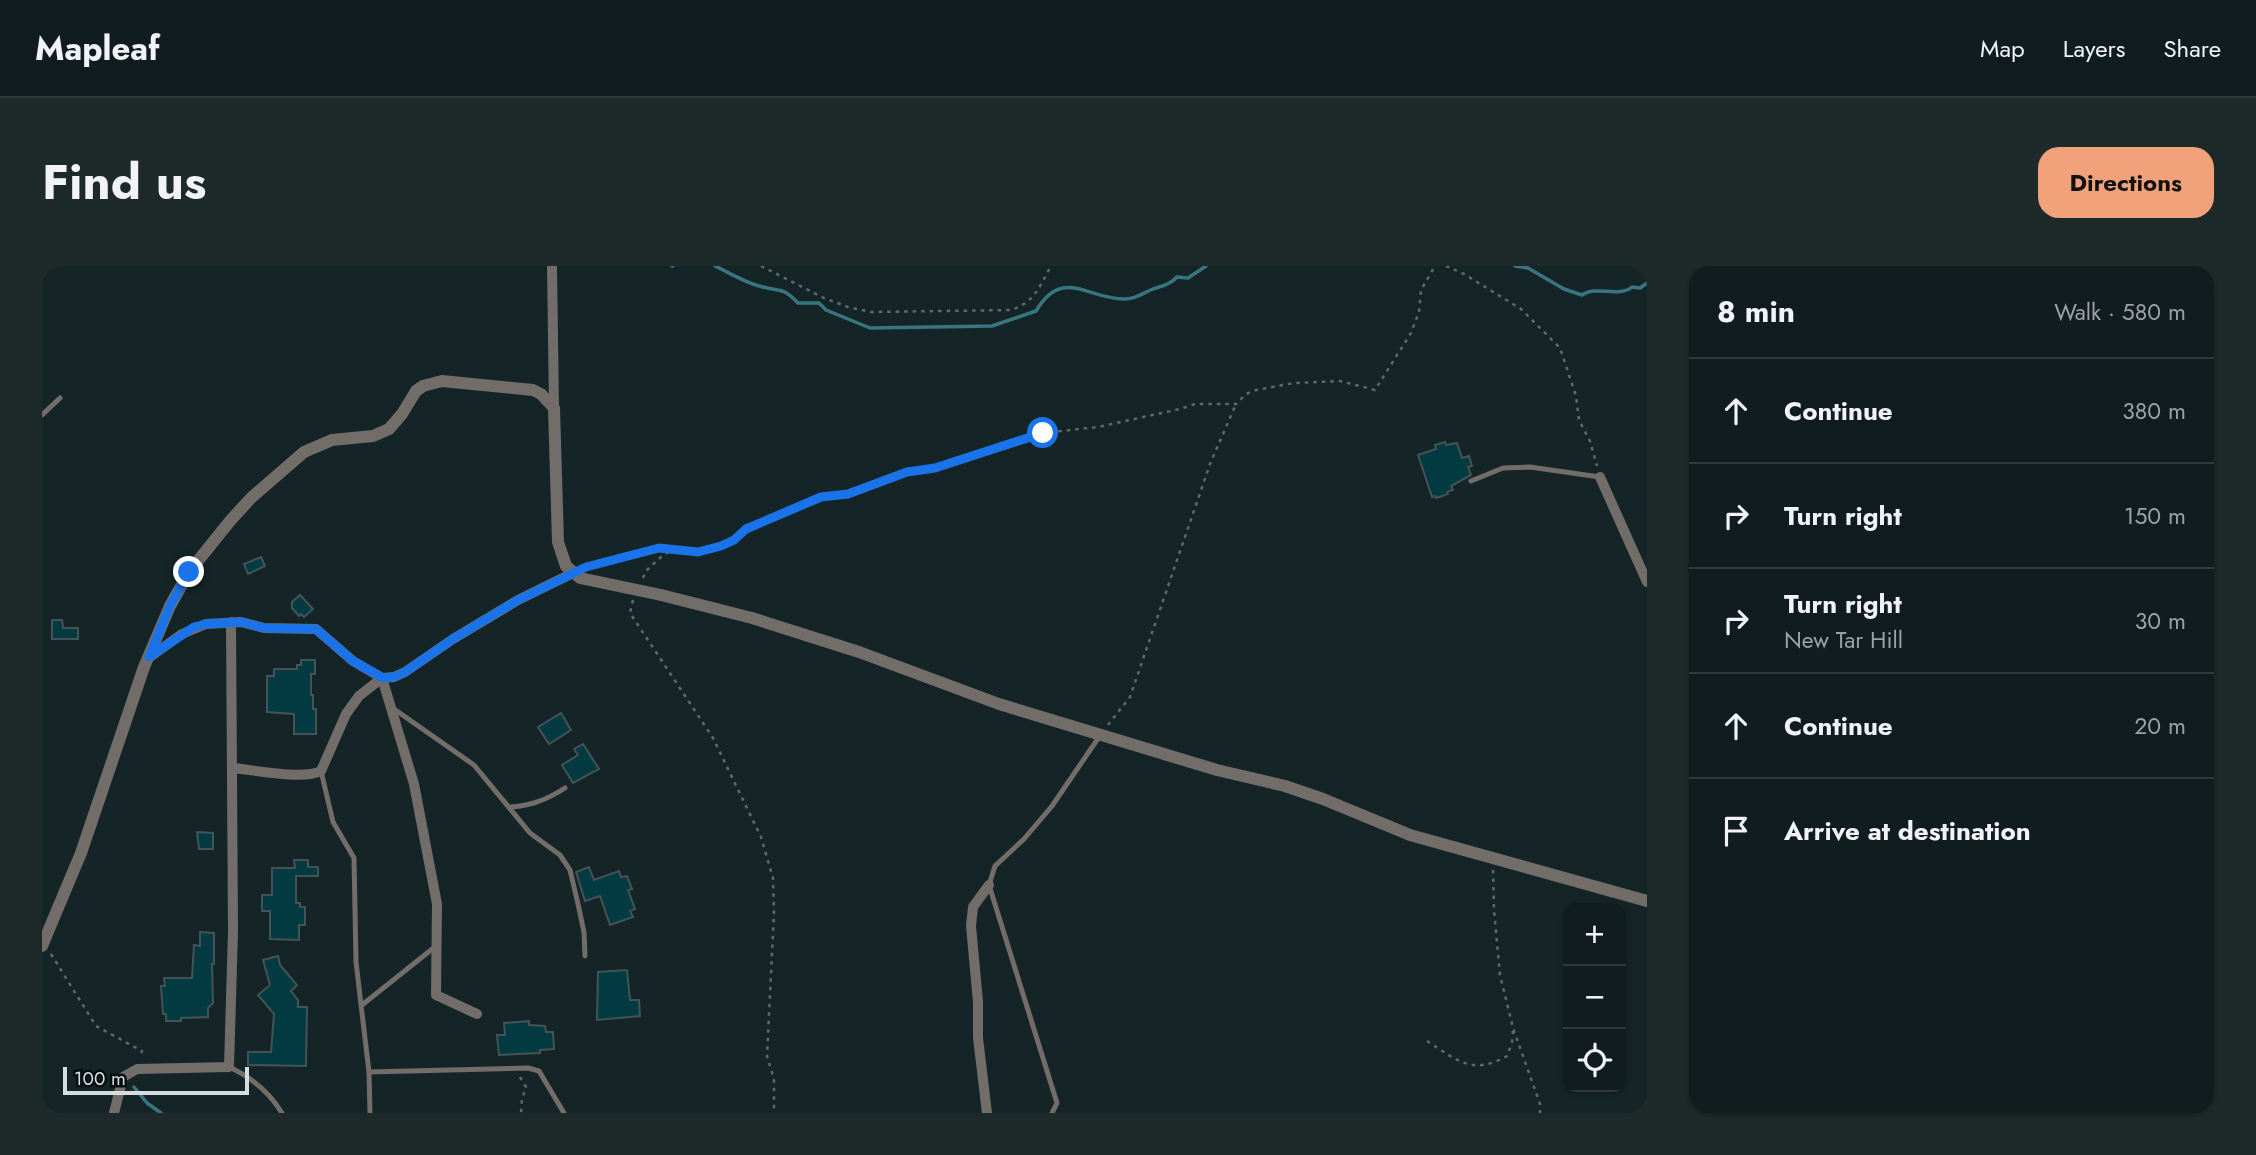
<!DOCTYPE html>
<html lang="en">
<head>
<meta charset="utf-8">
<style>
  body { margin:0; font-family:Jost,sans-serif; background:#1e292a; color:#f1f3f6 }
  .controls { position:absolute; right:21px; bottom:21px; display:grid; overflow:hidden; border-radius:14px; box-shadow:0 2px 5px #0004 }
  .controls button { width:63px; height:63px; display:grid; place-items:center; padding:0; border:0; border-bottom:2px solid #303a3b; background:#101c1d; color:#f1f3f6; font:35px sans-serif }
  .scale { position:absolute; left:21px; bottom:18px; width:186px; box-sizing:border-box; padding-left:7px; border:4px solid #d4dddf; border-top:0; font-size:19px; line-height:24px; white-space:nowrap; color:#d4dddf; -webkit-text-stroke:5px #060d0e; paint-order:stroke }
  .stop { position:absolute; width:21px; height:21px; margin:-16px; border:5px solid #1a73e8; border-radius:50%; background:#fff }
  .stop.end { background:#1a73e8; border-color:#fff; box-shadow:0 2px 7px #0008 }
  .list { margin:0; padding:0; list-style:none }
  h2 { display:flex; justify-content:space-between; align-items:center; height:91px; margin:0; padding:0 28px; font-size:30px }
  h2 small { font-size:23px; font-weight:400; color:#9ca1a4 }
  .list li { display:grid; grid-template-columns:46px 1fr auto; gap:21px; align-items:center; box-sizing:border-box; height:105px; padding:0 28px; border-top:2px solid #303a3b }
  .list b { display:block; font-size:26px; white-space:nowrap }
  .list p { margin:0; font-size:23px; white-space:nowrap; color:#9ca1a4 }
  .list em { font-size:23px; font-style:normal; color:#9ca1a4 }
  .icon { flex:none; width:38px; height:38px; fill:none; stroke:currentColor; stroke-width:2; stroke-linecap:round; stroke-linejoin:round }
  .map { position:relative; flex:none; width:1605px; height:847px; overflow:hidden; border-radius:21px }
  header { display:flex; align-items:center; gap:42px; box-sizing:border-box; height:98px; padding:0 35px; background:#101c1d; border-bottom:2px solid #303a3b }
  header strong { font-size:33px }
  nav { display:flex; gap:38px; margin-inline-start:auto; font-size:24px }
  .intro { display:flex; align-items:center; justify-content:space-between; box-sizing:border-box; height:168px; padding:0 42px }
  h1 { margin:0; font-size:49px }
  .button { padding:18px 32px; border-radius:21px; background:#f1a27b; color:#111; font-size:24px; font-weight:700 }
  main { display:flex; gap:42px; padding:0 42px }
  aside { flex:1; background:#101c1d; border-radius:21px; box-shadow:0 2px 5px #0004 }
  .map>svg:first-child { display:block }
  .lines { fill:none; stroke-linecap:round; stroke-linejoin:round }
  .stream { stroke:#377681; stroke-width:3.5 }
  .building { fill:#043b42; stroke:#435356; stroke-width:2 }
  .path { stroke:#5c6a6c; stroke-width:2.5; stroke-dasharray:3.5 5; stroke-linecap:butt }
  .service { stroke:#736d6a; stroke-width:5 }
  .minor { stroke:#736d6a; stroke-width:10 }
  .tertiary { stroke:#736d6a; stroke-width:12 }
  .route { stroke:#1a73e8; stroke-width:9 }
</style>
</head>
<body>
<header>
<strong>Mapleaf</strong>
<nav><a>Map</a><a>Layers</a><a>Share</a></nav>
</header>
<div class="intro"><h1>Find us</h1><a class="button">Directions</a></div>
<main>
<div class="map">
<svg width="1605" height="847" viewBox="0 0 1605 847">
  <rect width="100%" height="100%" fill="#152527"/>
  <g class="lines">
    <path class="stream" d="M630 0H631
      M673 0C688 7 705 18 721 21 741 26 740 21 756 37H777L784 44 828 62 950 60 994 45C1020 2 1043 31 1080 33 1092 34 1101 27 1111 23 1120 20 1129 18 1135 11L1146 12 1164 0
      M1473 0 1486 2 1522 23 1540 29C1554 19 1577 32 1590 21L1598 22 1605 17
      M92 821 105 837 119 847"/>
  </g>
  <path class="building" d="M1403 176 1404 179 1415 177 1420 192 1427 190 1430 200 1426 201 1429 209 1409 220 1411 224 1405 226 1406 228 1394 232 1393 230 1390 231 1376 189 1394 183 1393 179Z
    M219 291 223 300 206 308 202 298Z
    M258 329 271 343 262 351 259 348 257 350 250 342V336Z
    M10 354H20L21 362H36V373H10Z
    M259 394H273V408H269V429H271V443H274V468H252V448L225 446V410H232V403H255V399H259Z
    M519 447 529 464 507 478 496 461Z
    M541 478 557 503 531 517 520 499 536 489 532 483Z
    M155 566 171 567V583H157Z
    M252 594H266V601H276V610H254V637H258V641H263V659H257V674L228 673V645H220V629H230V602H253Z
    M547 601 552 614 577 605 579 611 585 610 590 623 586 624 593 643 588 645 591 651 568 659 558 630 543 635 534 606Z
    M158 666 172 667V698H170L171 737 166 742V751L139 752V755H124V748H121L119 720H123L122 712H150L152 679 158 680Z
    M236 690 238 699 255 719 249 725 256 734V741H265L264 800 206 799V786H229L232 748 216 729 228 719 221 694Z
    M585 704 588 734H597L598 750 555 754 556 706Z
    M487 755V759L503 760 504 766H511L512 783 498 784V787L457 789 455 769H463L462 757Z"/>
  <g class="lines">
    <path class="path" d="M719 0 782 32 806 41 829 46 969 44C993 36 997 21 1009 0
      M1404 0 1422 8 1479 43 1518 82 1534 130 1537 154 1548 175 1555 200
      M547 301 617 282 632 284
      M601 312 604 305 622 288 636 284 656 286 679 280 693 274 704 263 779 231 806 228 865 206 893 202 1001 167 1056 161 1138 143 1153 138H1194L1204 128 1214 124 1252 117 1298 115 1333 124 1369 67 1377 46 1379 24 1393 0
      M591 334 588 347 671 472 719 571 731 612 732 646 725 790 732 813V847
      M1066 459 1088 431 1168 198 1194 138
      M1451 604 1452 644 1458 709 1471 762 1498 838V847
      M9 688 54 760 100 785 98 792
      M1385 775C1415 794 1430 810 1465 790L1470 777 1471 765
      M478 811 484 821 480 833 479 847"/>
    <path class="service" d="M0 149 18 132
      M1429 215 1461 202 1488 201 1558 211
      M352 443 432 499 488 567 518 589 528 604 536 638 542 666 543 690
      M279 505 291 556 312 592 314 696 327 806 328 847
      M467 541C489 540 504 534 523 522
      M320 739 394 680
      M187 801C209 811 227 826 240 847
      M327 806 486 802 497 805 522 847
      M1010 847 1015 837 947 619 953 600 982 573 1010 540 1057 471"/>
    <path class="minor" d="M510 0 512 142
      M1558 211 1605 316
      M108 391 140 368 164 358 199 356 222 362 274 363 311 395 340 412 372 518 395 638 394 729 435 748
      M190 502C213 504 260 514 279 505L304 448 317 430 340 412 352 411 363 406 411 373 476 334 531 307
      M72 847 81 811 95 803 187 801 191 665 189 356
      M945 847 936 772V736L929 660 931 641 947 619"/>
    <path class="tertiary" d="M0 680 39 587 102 401 128 340 147 306 188 255 209 232 262 186 290 174 331 170 347 163 360 148 374 125 381 120 400 115 491 124 499 128 512 142 516 276 524 300 538 312 619 329 710 352 817 386 957 438 1175 504 1243 520 1281 533 1368 569 1605 635"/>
  </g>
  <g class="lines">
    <path class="route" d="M147 306 128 340 107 391 152 361 164 358 199 356 222 362 274 363 311 395 341 412 352 411 363 406 411 373 476 334 544 301 617 282 656 286 679 280 692 274 704 263 779 231 806 228 865 206 893 202 1001 167"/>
  </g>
</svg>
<div class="controls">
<button>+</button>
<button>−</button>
<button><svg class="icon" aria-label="locate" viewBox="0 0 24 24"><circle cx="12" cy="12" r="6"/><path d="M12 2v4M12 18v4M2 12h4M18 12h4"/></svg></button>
</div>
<div class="scale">100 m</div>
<div class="stop" style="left:1001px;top:167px"></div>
<div class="stop end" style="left:147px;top:306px"></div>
</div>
<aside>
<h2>8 min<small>Walk · 580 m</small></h2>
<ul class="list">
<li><svg class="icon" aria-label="ahead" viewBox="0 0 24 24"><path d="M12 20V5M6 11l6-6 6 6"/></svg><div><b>Continue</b></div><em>380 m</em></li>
<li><svg class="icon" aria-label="right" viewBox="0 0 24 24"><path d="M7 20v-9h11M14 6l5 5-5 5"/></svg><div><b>Turn right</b></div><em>150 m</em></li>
<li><svg class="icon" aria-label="right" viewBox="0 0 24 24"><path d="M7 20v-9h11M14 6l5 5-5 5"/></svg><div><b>Turn right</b><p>New Tar Hill</p></div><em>30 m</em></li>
<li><svg class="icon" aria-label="ahead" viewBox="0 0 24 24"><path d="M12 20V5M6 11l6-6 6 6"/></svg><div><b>Continue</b></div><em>20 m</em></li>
<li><svg class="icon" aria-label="arrive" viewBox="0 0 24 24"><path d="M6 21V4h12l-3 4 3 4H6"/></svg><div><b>Arrive at destination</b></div></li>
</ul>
</aside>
</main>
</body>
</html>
